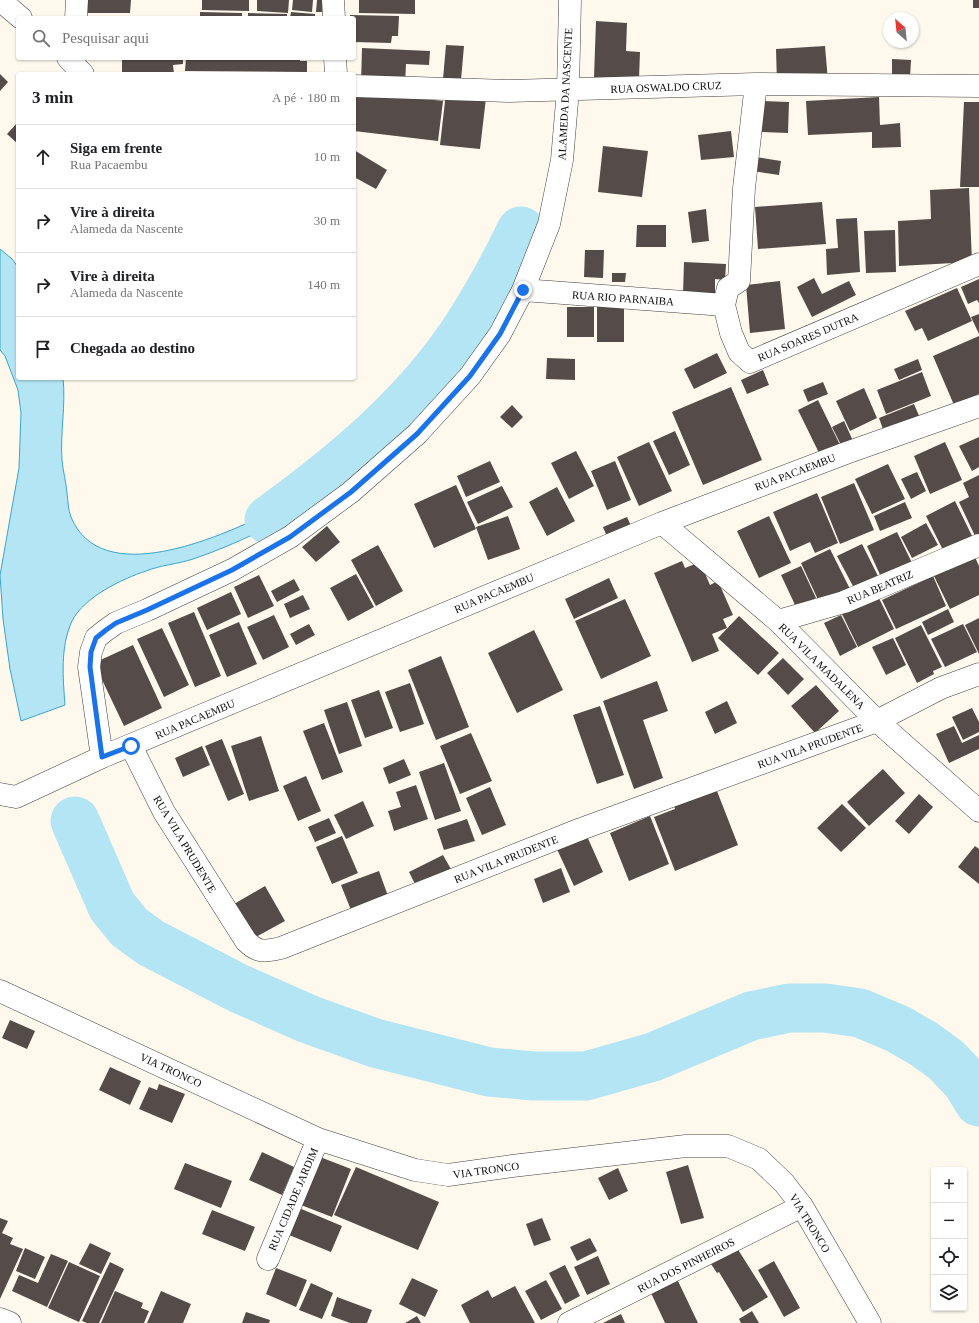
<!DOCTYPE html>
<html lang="pt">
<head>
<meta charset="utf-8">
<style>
  body { margin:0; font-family:Georgia,serif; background:#f6f6f6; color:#202124 }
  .controls { position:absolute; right:12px; bottom:12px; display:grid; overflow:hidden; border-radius:4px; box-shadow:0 1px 3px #0004 }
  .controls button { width:36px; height:36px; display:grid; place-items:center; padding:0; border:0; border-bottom:1px solid #e0e0e0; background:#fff; color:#202124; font:20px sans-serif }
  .compass { position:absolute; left:883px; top:12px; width:36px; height:36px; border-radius:50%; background:#fff; box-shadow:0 1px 3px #0004; rotate:333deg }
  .stop { position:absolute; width:12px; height:12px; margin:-9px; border:3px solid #1a73e8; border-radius:50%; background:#fff }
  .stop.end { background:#1a73e8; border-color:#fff; box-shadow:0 1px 4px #0008 }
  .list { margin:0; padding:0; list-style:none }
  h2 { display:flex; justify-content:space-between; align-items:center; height:52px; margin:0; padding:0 16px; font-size:17px }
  h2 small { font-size:13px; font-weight:400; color:#757577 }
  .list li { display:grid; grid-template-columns:26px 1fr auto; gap:12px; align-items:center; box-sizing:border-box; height:64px; padding:0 16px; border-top:1px solid #e0e0e0 }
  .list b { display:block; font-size:15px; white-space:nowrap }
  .list p { margin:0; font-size:13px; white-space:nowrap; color:#757577 }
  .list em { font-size:13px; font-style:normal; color:#757577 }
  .icon { flex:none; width:22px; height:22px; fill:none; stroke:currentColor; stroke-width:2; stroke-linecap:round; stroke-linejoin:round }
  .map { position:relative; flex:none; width:979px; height:1323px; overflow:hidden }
  .search { position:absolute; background:#fff; box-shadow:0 1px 3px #0004; left:16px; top:16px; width:340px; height:44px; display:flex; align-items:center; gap:10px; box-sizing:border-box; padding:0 14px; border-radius:4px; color:#757577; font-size:15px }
  .panel { position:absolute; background:#fff; box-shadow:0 1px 3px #0004; left:16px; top:72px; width:340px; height:308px; border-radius:4px }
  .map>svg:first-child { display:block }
  .water { fill:#b3e5f5; stroke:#3ba5ca }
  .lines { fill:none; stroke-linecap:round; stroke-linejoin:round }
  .river { stroke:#b3e5f5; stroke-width:49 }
  .building { fill:#554c49 }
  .minor-casing { stroke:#404040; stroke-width:23 }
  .minor { stroke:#fff; stroke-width:22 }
  .route { stroke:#1a73e8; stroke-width:5 }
  .labels { text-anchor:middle; stroke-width:4; stroke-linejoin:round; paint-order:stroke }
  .street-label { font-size:11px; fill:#0d0d0d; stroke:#fff }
</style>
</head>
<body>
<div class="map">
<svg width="979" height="1323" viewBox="0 0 979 1323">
  <rect width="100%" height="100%" fill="#fff9ed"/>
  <path class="water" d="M0 249 12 259 18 267V378H63C66 405 60 433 62 460 63 471 66 482 67 493 68 500 68 510 71 517 101 590 219 537 267 514L272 526C246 538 220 550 193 559 178 564 161 565 146 571 122 579 84 597 72 621 60 647 63 678 65 705L21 721 10 669 3 619 0 575 19 468 21 413 18 390 5 356 0 350Z"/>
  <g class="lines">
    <path class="river" d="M269 520C342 467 415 407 465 331 486 299 504 266 521 231
      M75 821 112 906 129 927 151 943 238 988 308 1019 375 1043 489 1072 534 1076H586L653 1057 751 1016 789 1008H825L860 1013 898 1029 924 1044 946 1060 966 1081 979 1102"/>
  </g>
  <path class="building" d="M86 0H131L130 13H85Z
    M202 0H249V11L202 10Z
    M257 0H289L288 13 257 11Z
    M293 0H313L312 12 292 10Z
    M317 0H328L326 12H316Z
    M359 0H415V14L359 13Z
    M973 0H979V8H973Z
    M200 12 242 13V18H200Z
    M291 12 315 14V18H290Z
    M248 13 287 14V18H248Z
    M350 15 399 16 398 36H392L391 43 354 42V18H350Z
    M596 21 627 23 626 51 640 52 639 79 594 77Z
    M446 45 464 46 461 80 443 79Z
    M825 46 828 81 777 84 776 49Z
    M362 48 430 51 429 65 406 64 405 84 361 83Z
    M122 58H183V64L173 65 174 74H122Z
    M186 58H300V61H307V72L185 71Z
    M892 59 911 60 910 78 892 77Z
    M0 74 8 82 0 91Z
    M354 91 443 101 438 141 354 131Z
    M446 93 486 98 480 149 440 145Z
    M879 97 880 125 900 123 901 147 872 148V132L808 135 806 101Z
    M762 101 789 102 788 133 760 132Z
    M964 102H979V187H960Z
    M18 122V144L7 134Z
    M731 131 734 157 701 160 698 135Z
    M603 146 648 151 642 197 598 192Z
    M354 150 387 170 376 189 354 177Z
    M756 157 781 161 779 175 753 171Z
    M969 188 972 262 899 266 898 221 931 219 930 190Z
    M822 202 826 244 758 249 755 207Z
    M706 209 709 241 692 243 688 212Z
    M857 218 860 272 827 275 826 249 838 248 836 219Z
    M637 225H666V247H636Z
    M895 230 896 272 866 273 864 231Z
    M585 250H604L603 278 584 277Z
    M684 262 726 264 725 280 715 279V295L683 294Z
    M612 273H626L625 282H612Z
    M814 278 822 294 849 281 856 295 812 317 797 287Z
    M979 279V303L977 300 968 304 961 287Z
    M780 281 785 329 750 333 746 285Z
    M957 288 972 321 928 341 922 328 915 331 905 311Z
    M624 304V342H597V305Z
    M567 307H594V337H567Z
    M979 314V334L971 317Z
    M979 336V394L954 405 933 356Z
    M717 353 727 373 694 389 684 369Z
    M547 358 575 359V380L546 379Z
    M918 359 922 370 899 380 894 369Z
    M763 370 769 385 747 394 741 380Z
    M922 372 931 396 886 414 877 390Z
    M823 382 828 394 808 402 803 390Z
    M731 387 762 460 703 485 672 412Z
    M864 388 877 418 850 431 836 401Z
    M818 400 841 447 821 457 798 410Z
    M914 404 920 418 884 432 879 418Z
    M512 405 523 417 512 428 500 417Z
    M844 421 853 441 842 447 832 427Z
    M675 431 690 465 669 475 653 441Z
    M979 437V467L972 471 959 446Z
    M649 442 672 491 639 506 617 457Z
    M945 442 962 480 930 494 914 456Z
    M576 451 594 486 569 499 551 463Z
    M490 461 500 482 466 497 457 476Z
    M615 461 631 500 607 510 591 471Z
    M888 464 905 499 872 514 855 479Z
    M917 472 926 491 911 499 901 479Z
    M979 475V534L975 536 959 502 969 497 963 483Z
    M854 483 874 530 840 544 821 497Z
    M456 485 476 529 434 548 414 504Z
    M502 486 513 507 478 524 467 502Z
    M557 487 575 521 547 536 529 502Z
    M817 493 838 543 815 553 810 542 790 551 773 512Z
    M955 501 973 538 944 552 926 516Z
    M905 502 912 518 880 531 874 516Z
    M508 516 520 549 488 560 476 527Z
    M769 516 791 563 759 578 737 531Z
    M627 517 632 528 608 539 603 527Z
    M926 523 938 545 912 558 901 537Z
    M327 526 340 542 316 562 302 547Z
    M897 532 912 563 881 577 867 546Z
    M862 544 878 576 854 588 837 556Z
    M378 545 403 591 376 606 351 560Z
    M830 549 850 589 820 604 801 563Z
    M974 555 979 566V595L950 609 933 574Z
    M682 561 685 568 700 562 710 585 718 581 733 615 723 619 727 628 712 634 719 651 692 662 654 573Z
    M801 566 816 598 796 607 781 575Z
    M356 574 374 607 348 621 330 588Z
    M259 575 274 606 248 618 234 587Z
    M933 576 946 606 896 629 882 600Z
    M609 578 618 598 574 619 565 599Z
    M294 579 300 590 277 602 271 591Z
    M231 592 241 614 207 630 197 608Z
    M876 592 894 629 858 647 840 610Z
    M303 595 310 609 290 618 284 604Z
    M625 599 651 656 601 679 575 621Z
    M948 609 954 622 928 635 922 622Z
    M194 612 221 676 195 687 168 623Z
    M274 615 289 647 263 660 247 627Z
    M841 615 857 647 840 656 824 623Z
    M739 616 779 653 758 675 718 638Z
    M979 618V654L965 625Z
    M239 622 257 664 227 677 209 635Z
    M309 624 315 635 296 645 290 634Z
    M963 624 977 652 945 667 931 639Z
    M921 625 942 667 933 671 934 674 917 683 895 638Z
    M162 628 189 685 164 697 137 639Z
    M534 630 563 690 517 713 488 653Z
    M893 638 906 665 886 675 872 647Z
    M133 645 162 708 124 726 94 663Z
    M441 656 469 727 436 740 408 670Z
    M783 658 804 679 788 695 767 673Z
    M657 681 668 711 643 720 663 778 634 789 603 701Z
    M410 683 424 724 400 732 385 692Z
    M816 685 839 711 815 733 791 706Z
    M379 690 393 728 365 738 351 700Z
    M727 701 737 723 715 734 705 712Z
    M347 702 362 746 339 754 324 710Z
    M600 706 624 775 597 784 573 715Z
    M972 708 979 722V732L963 740 952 717Z
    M324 723 343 772 322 780 303 731Z
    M954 726 962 743 979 735V749L949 763 936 734Z
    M471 733 492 781 460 794 440 746Z
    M261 736 279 791 249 801 231 746Z
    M222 739 244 794 228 801 205 746Z
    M202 746 210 765 183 777 175 758Z
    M404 759 411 775 389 784 383 768Z
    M444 763 461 811 435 820 419 772Z
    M883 769 905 793 869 826 847 802Z
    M306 776 321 811 298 821 283 786Z
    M416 785 428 819 394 831 388 811 401 807 396 792Z
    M715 786 738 845 675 871 654 817 675 809 673 803Z
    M490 787 506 825 482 835 466 798Z
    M919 794 933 807 909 834 895 821Z
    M363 801 374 826 346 839 334 815Z
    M842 804 866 828 841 852 817 828Z
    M650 816 669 864 629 881 610 833Z
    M329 818 336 833 315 842 308 827Z
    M467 819 475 841 444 850 437 829Z
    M586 834 603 872 574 886 556 847Z
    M342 836 358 873 332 884 316 847Z
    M975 846 979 849V884L958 867Z
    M443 855 452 871 417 888 409 872Z
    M561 868 570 892 543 903 534 879Z
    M379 871 388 896 351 910 341 885Z
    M265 886 285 921 254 938 234 904Z
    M10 1020 35 1031 27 1049 2 1038Z
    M110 1067 141 1081 130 1105 99 1090Z
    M159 1084 185 1094 172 1123 139 1109 149 1087 157 1090Z
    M262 1152 294 1167 282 1195 249 1180Z
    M320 1157 351 1169 332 1217 301 1205Z
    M185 1163 232 1181 221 1208 174 1189Z
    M688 1165 704 1218 681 1224 666 1172Z
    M356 1167 439 1202 418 1250 334 1215Z
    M618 1168 628 1191 609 1200 598 1178Z
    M299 1208 342 1226 331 1252 289 1235Z
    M212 1210 255 1227 245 1251 202 1234Z
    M0 1218 8 1221 2 1233 13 1238 10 1244 23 1249 0 1299Z
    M542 1218 551 1240 534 1246 526 1224Z
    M590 1238 597 1251 577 1261 570 1247Z
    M90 1243 111 1253 101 1274 79 1264Z
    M25 1248 45 1257 35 1279 16 1271Z
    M737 1248 768 1297 743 1312 719 1272 717 1273 711 1264Z
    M51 1254 68 1261 47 1307 12 1291 19 1275 38 1283Z
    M598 1256 610 1284 587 1295 574 1267Z
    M774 1261 800 1308 784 1317 758 1270Z
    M69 1262 100 1276 79 1322 48 1308Z
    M110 1262 124 1269 99 1323H87L82 1321Z
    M565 1265 580 1296 565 1304 549 1273Z
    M276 1268 307 1280 296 1307 266 1294Z
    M412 1278 438 1290 425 1317 399 1304Z
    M546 1280 562 1309 541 1320 525 1291Z
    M678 1281 698 1323H665L651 1293Z
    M311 1283 333 1293 322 1319 299 1310Z
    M515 1286 535 1323H470L461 1305 488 1290 492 1298Z
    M115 1291 143 1303 141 1308 149 1311 144 1323H101Z
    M161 1291 191 1304 183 1323H147Z
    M337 1297 372 1310 367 1323H350L331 1316Z
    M752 1311 759 1323H741L739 1319Z
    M246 1312 270 1320 269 1323H242Z
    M621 1314 625 1323H603Z
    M417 1316 421 1323H405Z"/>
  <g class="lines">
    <defs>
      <path id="minor" d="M0 0 21 18
        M333 0 334 18
        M76 18 77 0
        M68 58 83 74
        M335 58 336 74
        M756 84 744 188 739 281 728 288 724 305 731 333 739 352 750 362 979 264
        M354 86 509 91 756 84 979 86
        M523 290 724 305
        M662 523 778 621 877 721 979 811
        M778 621 844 602 979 545
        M131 746 164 812 246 941C259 954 265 951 281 948L581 829 877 721 941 688 979 674
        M102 757 89 667 91 652 96 638 106 630 116 623 147 610 232 570 290 537 351 492 417 434 470 376 500 334 523 290 549 224 562 160 568 90 570 0
        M0 794 16 797 102 757 662 523 846 453 979 406
        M0 991 318 1139 415 1170 448 1175 512 1166 686 1146H728L759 1159 784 1183 802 1206 870 1323
        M268 1259 318 1139
        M0 1319 10 1323
        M569 1323 802 1206"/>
    </defs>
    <use href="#minor" class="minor-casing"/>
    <use href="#minor" class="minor"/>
  </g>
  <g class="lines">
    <path class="route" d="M131 746 102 757 90 667 91 652 96 638 106 630 116 623 147 610 232 570 290 537 351 492 417 434 470 376 500 334 523 290"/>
  </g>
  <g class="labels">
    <g class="street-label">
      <text transform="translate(666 87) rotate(-2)" y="4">RUA OSWALDO CRUZ</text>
      <text transform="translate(565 94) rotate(-87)" y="4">ALAMEDA DA NASCENTE</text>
      <text transform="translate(623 298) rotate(4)" y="4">RUA RIO PARNAIBA</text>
      <text transform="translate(808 337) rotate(-23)" y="4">RUA SOARES DUTRA</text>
      <text transform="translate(795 472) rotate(-21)" y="4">RUA PACAEMBU</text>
      <text transform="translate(880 587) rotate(-23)" y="4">RUA BEATRIZ</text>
      <text transform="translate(494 593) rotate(-23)" y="4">RUA PACAEMBU</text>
      <text transform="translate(822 666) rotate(45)" y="4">RUA VILA MADALENA</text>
      <text transform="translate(195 719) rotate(-23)" y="4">RUA PACAEMBU</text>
      <text transform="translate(810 746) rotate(-20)" y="4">RUA VILA PRUDENTE</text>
      <text transform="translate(185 844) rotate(59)" y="4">RUA VILA PRUDENTE</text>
      <text transform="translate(506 859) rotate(-22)" y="4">RUA VILA PRUDENTE</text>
      <text transform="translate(171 1070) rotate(25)" y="4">VIA TRONCO</text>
      <text transform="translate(486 1170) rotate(-8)" y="4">VIA TRONCO</text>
      <text transform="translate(293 1199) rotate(-67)" y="4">RUA CIDADE JARDIM</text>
      <text transform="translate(810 1223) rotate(58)" y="4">VIA TRONCO</text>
      <text transform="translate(686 1265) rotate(-27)" y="4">RUA DOS PINHEIROS</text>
    </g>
  </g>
</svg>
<div class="controls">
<button>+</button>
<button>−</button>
<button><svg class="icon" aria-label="locate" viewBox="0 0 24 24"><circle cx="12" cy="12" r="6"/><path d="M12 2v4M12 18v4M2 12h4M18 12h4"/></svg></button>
<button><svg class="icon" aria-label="layers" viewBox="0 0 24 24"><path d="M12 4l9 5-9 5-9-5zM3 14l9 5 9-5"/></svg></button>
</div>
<svg class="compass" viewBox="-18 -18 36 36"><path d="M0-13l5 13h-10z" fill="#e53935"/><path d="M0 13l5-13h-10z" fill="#757577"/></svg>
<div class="stop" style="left:131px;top:746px"></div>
<div class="stop end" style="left:523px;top:290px"></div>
<div class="search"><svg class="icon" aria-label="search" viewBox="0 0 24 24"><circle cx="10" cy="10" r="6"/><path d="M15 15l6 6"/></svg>Pesquisar aqui</div>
<section class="panel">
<h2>3 min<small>A pé · 180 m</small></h2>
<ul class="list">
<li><svg class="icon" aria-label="ahead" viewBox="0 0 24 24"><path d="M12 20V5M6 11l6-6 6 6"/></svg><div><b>Siga em frente</b><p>Rua Pacaembu</p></div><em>10 m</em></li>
<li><svg class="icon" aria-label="right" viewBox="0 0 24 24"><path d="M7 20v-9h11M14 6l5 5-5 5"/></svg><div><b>Vire à direita</b><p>Alameda da Nascente</p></div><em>30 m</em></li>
<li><svg class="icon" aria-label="right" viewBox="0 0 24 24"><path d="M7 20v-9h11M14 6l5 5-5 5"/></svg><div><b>Vire à direita</b><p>Alameda da Nascente</p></div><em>140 m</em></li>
<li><svg class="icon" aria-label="arrive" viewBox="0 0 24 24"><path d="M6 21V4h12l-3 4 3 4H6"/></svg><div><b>Chegada ao destino</b></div></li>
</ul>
</section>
</div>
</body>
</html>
